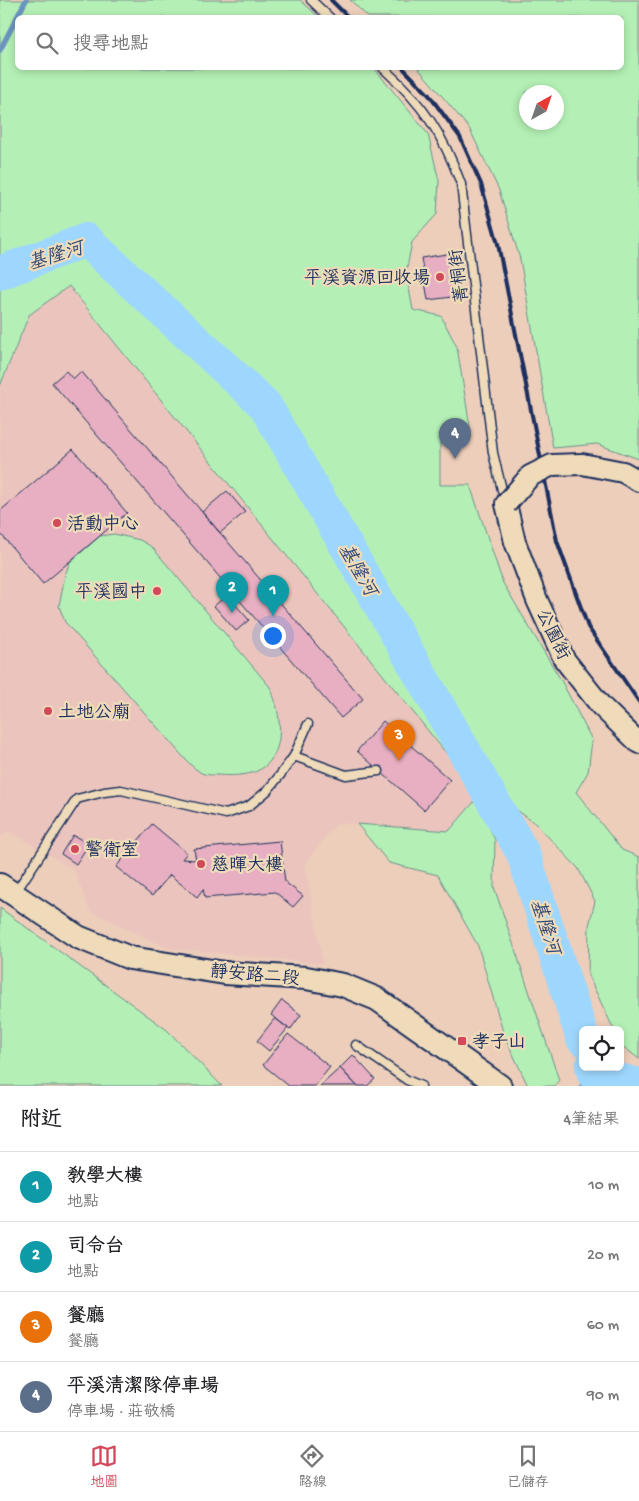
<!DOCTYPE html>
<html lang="zh-TW">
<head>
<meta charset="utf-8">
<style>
  body { margin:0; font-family:"Gochi Hand","LXGW WenKai TC",sans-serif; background:#f2f2f2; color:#202124 }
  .controls { position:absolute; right:15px; bottom:15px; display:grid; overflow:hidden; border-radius:8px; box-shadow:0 2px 8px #0003 }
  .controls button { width:45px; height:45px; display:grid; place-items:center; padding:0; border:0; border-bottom:1px solid #e0e0e0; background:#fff; color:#202124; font:25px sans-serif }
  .compass { position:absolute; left:519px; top:85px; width:45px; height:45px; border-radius:50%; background:#fff; box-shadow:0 2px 8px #0003; rotate:40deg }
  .you { position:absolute; left:272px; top:635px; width:18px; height:18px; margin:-12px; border:4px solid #fff; border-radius:50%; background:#1a73e8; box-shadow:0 0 0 8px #1a73e833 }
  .badge { display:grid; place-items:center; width:32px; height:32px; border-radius:50%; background:#d1495b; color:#fff; font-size:16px; font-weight:700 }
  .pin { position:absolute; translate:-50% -41px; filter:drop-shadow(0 1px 2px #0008) }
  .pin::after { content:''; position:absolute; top:26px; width:18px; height:15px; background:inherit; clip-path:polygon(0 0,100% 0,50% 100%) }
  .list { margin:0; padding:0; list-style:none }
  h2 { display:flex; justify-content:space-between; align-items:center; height:65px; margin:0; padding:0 20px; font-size:21px }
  h2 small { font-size:16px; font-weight:400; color:#757577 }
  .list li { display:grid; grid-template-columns:32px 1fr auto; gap:15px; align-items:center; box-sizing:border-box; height:70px; padding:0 20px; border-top:1px solid #e0e0e0 }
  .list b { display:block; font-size:19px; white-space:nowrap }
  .list p { margin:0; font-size:16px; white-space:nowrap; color:#757577 }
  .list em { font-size:16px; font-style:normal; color:#757577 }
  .icon { flex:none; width:28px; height:28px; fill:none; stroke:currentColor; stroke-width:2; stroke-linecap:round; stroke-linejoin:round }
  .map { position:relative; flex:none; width:639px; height:1086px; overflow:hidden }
  .search { position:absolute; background:#fff; box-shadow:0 2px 8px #0003; left:15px; right:15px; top:15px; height:55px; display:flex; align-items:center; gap:12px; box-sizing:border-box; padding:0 18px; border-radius:8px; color:#757577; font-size:19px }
  .sheet { height:345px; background:#fff }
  nav { display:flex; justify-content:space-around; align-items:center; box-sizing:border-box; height:70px; border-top:1px solid #e0e0e0; background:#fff; font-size:14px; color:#757577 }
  nav a { display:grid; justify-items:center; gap:2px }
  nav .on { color:#d1495b }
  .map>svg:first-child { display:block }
  .built { fill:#ebc5bd }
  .green { fill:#b4f0b5; stroke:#68908a; fill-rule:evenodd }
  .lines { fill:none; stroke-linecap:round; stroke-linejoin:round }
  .stream { stroke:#6a94be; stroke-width:5.5 }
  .river { stroke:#9ed7fe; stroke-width:34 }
  .building { fill:#e7afc1; stroke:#1b2f5e }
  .service-casing { stroke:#1b2f5e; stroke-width:11 }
  .tertiary-casing { stroke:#1b2f5e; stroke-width:24 }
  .secondary-casing { stroke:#1b2f5e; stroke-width:26 }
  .service { stroke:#efdbb9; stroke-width:8 }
  .tertiary { stroke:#efdbb9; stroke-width:20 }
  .secondary { stroke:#efdbb9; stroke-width:22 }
  .rail { stroke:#1b2f5e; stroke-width:4 }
  .tertiary-bridge-casing { stroke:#1b2f5e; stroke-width:24; stroke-linecap:butt }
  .tertiary-bridge { stroke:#efdbb9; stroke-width:20 }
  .poi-dot { fill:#d1495b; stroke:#efdbb9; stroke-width:2 }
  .labels { text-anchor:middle; stroke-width:4.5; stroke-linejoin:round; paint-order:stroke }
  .street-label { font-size:18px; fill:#1b2f5e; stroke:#efdbb9 }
  .poi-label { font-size:18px; fill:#1b2f5e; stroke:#efdbb9; text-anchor:start }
  .water-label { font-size:19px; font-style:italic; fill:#2f4876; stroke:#efdbb9 }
</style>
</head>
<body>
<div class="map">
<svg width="639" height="1086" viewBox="0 0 639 1086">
  <rect width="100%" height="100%" fill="#edcebb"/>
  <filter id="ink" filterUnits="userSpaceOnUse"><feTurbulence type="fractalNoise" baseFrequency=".02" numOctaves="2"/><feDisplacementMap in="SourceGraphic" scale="10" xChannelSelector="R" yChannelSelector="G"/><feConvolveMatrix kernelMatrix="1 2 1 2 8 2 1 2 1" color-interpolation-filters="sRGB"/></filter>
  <g filter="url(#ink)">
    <path class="built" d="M69 286 480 795 449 831 337 823 305 863 323 964 167 948 90 911 73 869 8 831 0 838V386L29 315Z"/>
    <path class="green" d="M0 0H300L319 17 18 18V68H374L428 134 439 181 437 214 412 242 406 273 413 310 441 316 457 347 471 433H440V485H470L503 583 562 682 592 740 588 772 576 792 622 850 639 857V1059L621 1045 620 1030H614L588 975 589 926 595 901 578 868 536 824 506 802 487 822 495 840 494 887 559 1080 554 1086H528L504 1035 478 946 438 875 389 863 357 824 449 831 480 795 69 286 29 315 0 386Z
      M350 0H639V459L597 444 553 448 520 259 499 190 469 128 418 68H622V18L368 17ZM556 92V122H526V92Z
      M114 534 140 540 152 547 270 687C279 708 286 741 270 761 258 777 233 776 216 775 213 775 208 775 204 774 198 772 191 765 186 760L65 622 59 606 65 575 70 562 100 536Z
      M0 908 167 1030 222 1086H0Z"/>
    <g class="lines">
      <path class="stream" d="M0 50 26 0
        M582 1086 594 1074"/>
      <path class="river" d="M0 273 86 240 265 405 523 853 583 1039
        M592 1067 594 1074 639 1085"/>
    </g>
    <path class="building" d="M453 253 460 296 428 300 421 258Z
      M66 371 73 379 81 371 363 699 341 718 52 383Z
      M73 449 127 513 43 584 0 533V511Z
      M227 491 245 512 220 533 202 512Z
      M227 595 249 620 236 631 214 606Z
      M383 721 450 780 424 810 357 751Z
      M152 824 187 853 182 859 196 860 194 849 280 841 285 882 303 896 293 907 275 892 205 898 203 889 197 897 170 875 152 896 116 867Z
      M73 835 89 844 76 864 61 854Z
      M282 1000 301 1015 290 1030 271 1015Z
      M275 1018 288 1028 269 1051 257 1041Z
      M288 1034 330 1067 315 1086H289L263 1065Z
      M353 1055 375 1079 367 1086H357L340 1068Z
      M340 1068 357 1086H320Z"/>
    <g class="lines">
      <defs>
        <path id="service" d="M311 0 330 18
          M383 68C423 104 443 134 461 184L493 453 505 502
          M294 756 346 775 379 771
          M15 893 77 799 104 792 121 790 226 814 249 806 267 791 281 774 294 756 308 724
          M356 1045 407 1080 421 1086"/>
        <path id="tertiary" d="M582 464 623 472 639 481
          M506 504 515 542 537 600 564 659 601 706 639 743"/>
        <path id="secondary" d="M0 885 78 937 130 958 225 973 306 978 343 985 377 999 500 1086"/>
      </defs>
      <use href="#service" class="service-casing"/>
      <use href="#tertiary" class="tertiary-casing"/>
      <use href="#secondary" class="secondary-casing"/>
      <use href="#service" class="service"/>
      <use href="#tertiary" class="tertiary"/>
      <use href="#secondary" class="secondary"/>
      <path class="rail" d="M331 0 349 18
        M403 68 429 95 460 137 481 184 498 244 557 541 588 627 639 702"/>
      <defs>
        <path id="tertiary-bridge" d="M506 504 530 476 552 465 582 464"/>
      </defs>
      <use href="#tertiary-bridge" class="tertiary-bridge-casing"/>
      <use href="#tertiary-bridge" class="tertiary-bridge"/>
    </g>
  </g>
  <g class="poi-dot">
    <circle cx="440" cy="277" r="5"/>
    <circle cx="57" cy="523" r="5"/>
    <circle cx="157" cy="591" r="5"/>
    <circle cx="48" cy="711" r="5"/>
    <circle cx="75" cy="849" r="5"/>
    <circle cx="201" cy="864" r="5"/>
    <rect x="457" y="1036" width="10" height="10" rx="2.5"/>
  </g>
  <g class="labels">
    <g class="street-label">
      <text transform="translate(458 276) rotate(-97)" y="6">菁桐街</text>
      <text transform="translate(554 634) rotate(64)" y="6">公園街</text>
      <text transform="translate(255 974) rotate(5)" y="6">靜安路二段</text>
    </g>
    <g class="poi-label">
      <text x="430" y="283" text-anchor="end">平溪資源回收場</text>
      <text x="67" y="529">活動中心</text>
      <text x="147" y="597" text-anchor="end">平溪國中</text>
      <text x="58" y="717">土地公廟</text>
      <text x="85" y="855">警衛室</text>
      <text x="211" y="870">慈暉大樓</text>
      <text x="472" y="1047">孝子山</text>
    </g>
    <g class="water-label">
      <text transform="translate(55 254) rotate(-17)" y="7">基隆河</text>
      <text transform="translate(359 569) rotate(60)" y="7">基隆河</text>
      <text transform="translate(547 926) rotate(72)" y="7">基隆河</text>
    </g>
  </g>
</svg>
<div class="controls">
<button><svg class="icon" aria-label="locate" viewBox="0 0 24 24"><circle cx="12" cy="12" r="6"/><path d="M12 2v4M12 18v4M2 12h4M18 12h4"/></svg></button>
</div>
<svg class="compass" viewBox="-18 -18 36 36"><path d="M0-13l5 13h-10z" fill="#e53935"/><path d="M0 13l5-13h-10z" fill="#757577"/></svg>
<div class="you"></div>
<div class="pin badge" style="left:273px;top:616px;background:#0f9aa8">1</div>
<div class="pin badge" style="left:232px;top:613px;background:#0f9aa8">2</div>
<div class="pin badge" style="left:399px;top:761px;background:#e8710a">3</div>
<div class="pin badge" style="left:455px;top:459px;background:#5c6f8a">4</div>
<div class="search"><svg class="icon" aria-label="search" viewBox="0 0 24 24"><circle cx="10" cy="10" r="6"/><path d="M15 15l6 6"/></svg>搜尋地點</div>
</div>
<section class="sheet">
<h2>附近<small>4筆結果</small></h2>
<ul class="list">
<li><span class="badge" style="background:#0f9aa8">1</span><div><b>教學大樓</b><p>地點</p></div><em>10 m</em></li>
<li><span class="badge" style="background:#0f9aa8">2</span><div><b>司令台</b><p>地點</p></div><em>20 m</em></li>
<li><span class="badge" style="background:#e8710a">3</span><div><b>餐廳</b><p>餐廳</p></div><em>60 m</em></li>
<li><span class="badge" style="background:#5c6f8a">4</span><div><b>平溪清潔隊停車場</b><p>停車場 · 莊敬橋</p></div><em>90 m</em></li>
</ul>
</section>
<nav>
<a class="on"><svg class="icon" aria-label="map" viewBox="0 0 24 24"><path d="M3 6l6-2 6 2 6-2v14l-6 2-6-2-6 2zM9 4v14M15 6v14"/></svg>地圖</a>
<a><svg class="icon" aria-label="directions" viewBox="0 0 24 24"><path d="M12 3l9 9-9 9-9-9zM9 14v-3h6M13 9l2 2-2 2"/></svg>路線</a>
<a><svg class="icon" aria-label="saved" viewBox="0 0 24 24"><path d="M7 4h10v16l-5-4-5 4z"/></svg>已儲存</a>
</nav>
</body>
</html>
